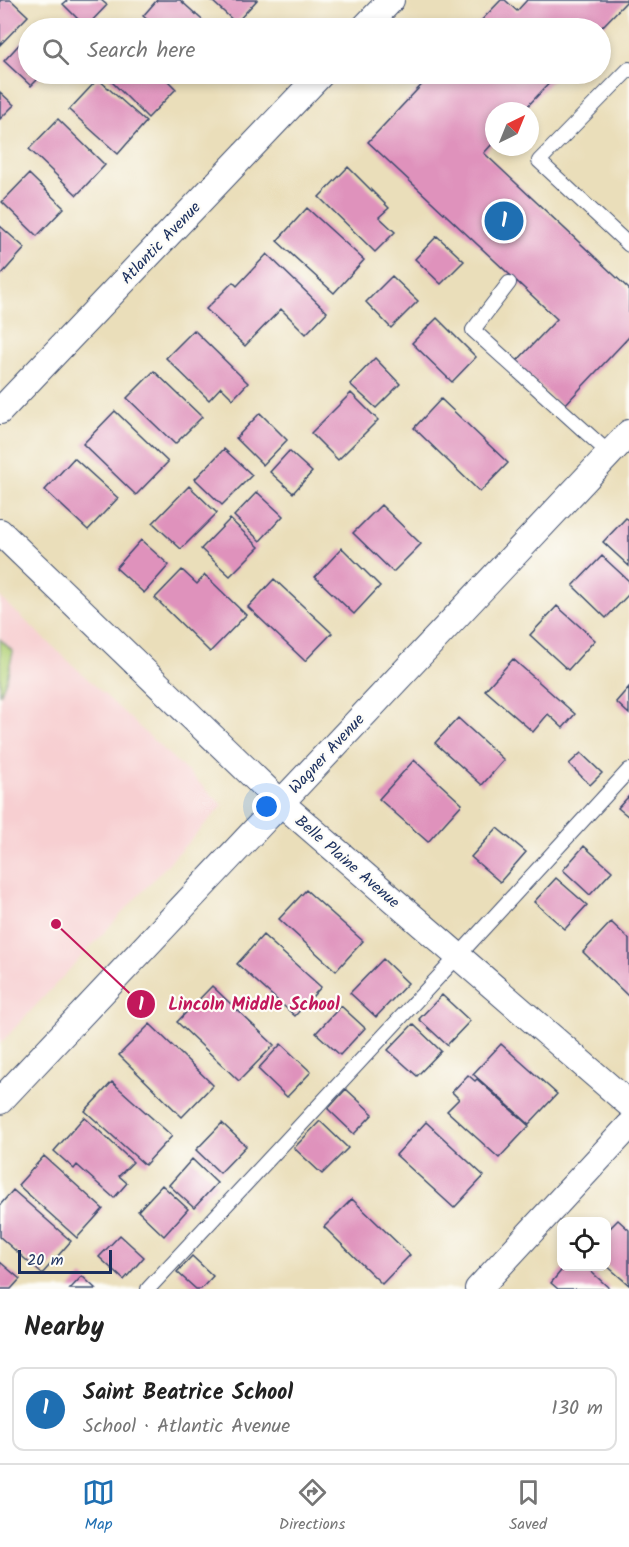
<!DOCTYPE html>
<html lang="en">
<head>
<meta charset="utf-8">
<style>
  body { margin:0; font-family:Kalam,sans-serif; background:#f2f2f2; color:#222 }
  .controls { position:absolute; right:18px; bottom:18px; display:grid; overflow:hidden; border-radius:12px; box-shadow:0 3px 9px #0003 }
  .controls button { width:54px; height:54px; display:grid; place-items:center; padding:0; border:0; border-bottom:2px solid #e0e0e0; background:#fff; color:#222; font:30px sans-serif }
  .compass { position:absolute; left:485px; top:102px; width:54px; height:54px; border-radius:50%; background:#fff; box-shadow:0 3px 9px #0003; rotate:43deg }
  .scale { position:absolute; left:18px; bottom:15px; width:94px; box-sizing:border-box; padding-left:6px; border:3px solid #1b2f5e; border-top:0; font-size:16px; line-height:21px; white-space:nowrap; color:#1b2f5e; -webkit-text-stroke:4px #fdfcf7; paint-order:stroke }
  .you { position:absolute; left:267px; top:807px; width:21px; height:21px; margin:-15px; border:4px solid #fff; border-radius:50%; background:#1a73e8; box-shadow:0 0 0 9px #1a73e833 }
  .badge { display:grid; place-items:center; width:39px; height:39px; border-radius:50%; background:#1f6fb2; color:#fff; font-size:20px; font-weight:700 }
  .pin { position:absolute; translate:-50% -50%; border:3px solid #fff; box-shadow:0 2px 6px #0006 }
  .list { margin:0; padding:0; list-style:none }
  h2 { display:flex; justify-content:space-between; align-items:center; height:78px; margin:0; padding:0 24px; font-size:26px }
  h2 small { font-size:20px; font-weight:400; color:#767676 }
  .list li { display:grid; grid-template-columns:39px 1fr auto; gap:18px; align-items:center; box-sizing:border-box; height:84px; margin:0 12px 12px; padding:0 12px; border:2px solid #e0e0e0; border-radius:12px }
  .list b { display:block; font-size:22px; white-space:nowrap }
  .list p { margin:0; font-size:20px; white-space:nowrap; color:#767676 }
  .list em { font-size:20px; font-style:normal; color:#767676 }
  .icon { flex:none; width:33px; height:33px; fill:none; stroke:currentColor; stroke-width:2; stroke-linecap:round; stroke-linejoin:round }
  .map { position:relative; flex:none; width:629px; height:1289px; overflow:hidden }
  .search { position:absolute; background:#fff; box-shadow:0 3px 9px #0003; left:18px; right:18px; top:18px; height:66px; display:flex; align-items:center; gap:15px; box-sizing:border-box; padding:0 21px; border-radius:33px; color:#767676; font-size:22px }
  .sheet { height:174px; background:#fff }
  nav { display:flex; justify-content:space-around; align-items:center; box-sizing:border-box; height:84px; border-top:2px solid #e0e0e0; background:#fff; font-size:16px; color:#767676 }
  nav a { display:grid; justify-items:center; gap:3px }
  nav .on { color:#1f6fb2 }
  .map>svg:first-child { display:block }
  .built { fill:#f7cfd1 }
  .green { fill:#b2d178; stroke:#66806b; stroke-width:1.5 }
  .building { fill:#df92bc }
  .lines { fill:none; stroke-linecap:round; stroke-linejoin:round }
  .lane-casing { stroke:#3a496c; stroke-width:16 }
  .street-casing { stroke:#3a496c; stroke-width:28 }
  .lane { stroke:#fff; stroke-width:14 }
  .street { stroke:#fff; stroke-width:26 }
  .labels { text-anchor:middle; stroke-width:4.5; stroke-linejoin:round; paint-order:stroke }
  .street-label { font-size:16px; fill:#1b2f5e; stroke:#fdfcf7 }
  .leader { fill:none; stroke:#c2185b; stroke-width:2 }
  .callout-dot { fill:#c2185b; stroke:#fdfcf7; stroke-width:2 }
  .mark-label { font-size:18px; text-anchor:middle; font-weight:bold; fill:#fff }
  .callout-label { font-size:18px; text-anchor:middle; font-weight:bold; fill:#c2185b; stroke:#fdfcf7; stroke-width:4.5; stroke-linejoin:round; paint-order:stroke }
</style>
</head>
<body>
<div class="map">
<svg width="629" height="1289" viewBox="0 0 629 1289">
  <rect width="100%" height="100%" fill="#fdfcf7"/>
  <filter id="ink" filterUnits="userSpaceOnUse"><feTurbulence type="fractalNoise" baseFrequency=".0167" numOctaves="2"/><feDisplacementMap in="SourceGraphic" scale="12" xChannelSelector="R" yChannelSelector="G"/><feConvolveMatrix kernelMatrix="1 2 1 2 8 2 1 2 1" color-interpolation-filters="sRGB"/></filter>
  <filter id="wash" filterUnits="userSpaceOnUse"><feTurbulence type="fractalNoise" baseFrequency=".008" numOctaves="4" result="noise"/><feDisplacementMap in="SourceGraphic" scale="24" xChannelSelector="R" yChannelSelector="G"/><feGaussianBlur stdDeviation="1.35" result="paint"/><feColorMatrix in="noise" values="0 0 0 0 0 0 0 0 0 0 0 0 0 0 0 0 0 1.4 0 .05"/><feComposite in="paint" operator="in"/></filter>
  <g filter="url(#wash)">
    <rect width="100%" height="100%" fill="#eadeba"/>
    <path class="built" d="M0 597 223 805 0 1044Z"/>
    <path class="green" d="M0 639 13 652 7 678 0 695Z"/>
    <g id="blocks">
      <path class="building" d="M0 0H11L28 16 0 45Z
        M68 0H101L107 5 86 27 63 4Z
        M157 0H180L211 28H157L143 16Z
        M211 0H257L236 23Z
        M501 0H505L517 11 527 0H628L601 28H474Z
        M26 37 28 40V74H43L31 86 4 61Z
        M107 74H161L176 89 148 118 105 75Z
        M432 74H558L523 111H494V142L484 153 629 289V337L563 407 515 363 557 319 368 142Z
        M98 79 146 122 118 154 69 110Z
        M0 92 14 105 0 119Z
        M58 119 105 165 77 195 29 149Z
        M348 167 389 208 379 217 395 232 375 252 319 197Z
        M29 174 64 208 37 236 2 202Z
        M307 208 364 260 334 293 277 241Z
        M0 226 25 248 0 276Z
        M437 236 464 261 441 284 415 259Z
        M267 254 327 312 306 334 281 309 245 346 206 309 233 282 237 286Z
        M392 276 418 301 391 328 366 302Z
        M437 318 476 357 452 382 412 343Z
        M194 330 248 383 233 399 221 387 209 400 166 358Z
        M375 358 400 384 376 408 350 384Z
        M154 371 202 417 175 444 127 398Z
        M351 393 378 420 338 460 311 433Z
        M441 399 508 463 480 492 414 428Z
        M115 411 168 462 136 495 83 444Z
        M260 413 287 440 263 465 236 438Z
        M224 449 252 475 222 505 195 479Z
        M289 451 312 472 293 493 270 472Z
        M74 458 118 498 88 530 45 490Z
        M189 486 217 513 181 549 153 523Z
        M257 492 283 516 260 541 234 516Z
        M381 505 421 544 393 572 353 533Z
        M626 518 629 520V566L603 542Z
        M230 519 259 547 230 576 201 549Z
        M141 540 169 565 144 593 116 568Z
        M342 548 380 586 354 614 315 577Z
        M602 556 629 581V594L606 618 573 586Z
        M182 570 197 584 205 575 246 615 210 652 155 598Z
        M274 579 332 633 305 661 248 607Z
        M557 606 595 640 568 670 530 635Z
        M513 659 575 714 563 728 548 714 533 732 485 690Z
        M629 687V714L616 702Z
        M458 718 504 760 482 785 435 743Z
        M581 753 602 773 590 785 569 764Z
        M414 760 462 804 428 842 379 799Z
        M629 796V817L618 808Z
        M497 828 526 852 500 882 471 857Z
        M584 846 612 871 590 895 563 870Z
        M556 878 587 905 565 929 534 902Z
        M306 890 363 941 336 971 279 919Z
        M611 922 629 939V997L583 952Z
        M263 935 321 987 295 1016 237 964Z
        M383 959 408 983 376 1017 350 993Z
        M212 986 274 1045 239 1081 177 1022Z
        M442 995 470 1021 447 1045 419 1019Z
        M341 1006 365 1028 340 1055 316 1033Z
        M150 1024 213 1085 182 1117 119 1055Z
        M413 1024 441 1051 417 1076 388 1050Z
        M281 1044 311 1072 287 1097 258 1069Z
        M501 1044 557 1094 529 1124 473 1074Z
        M468 1075 475 1081 477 1079 529 1126 499 1158 447 1111 459 1099 452 1092Z
        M112 1082 172 1136 145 1165 85 1111Z
        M346 1089 373 1114 354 1134 328 1109Z
        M84 1117 133 1162 119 1176 127 1183 114 1198 77 1165 74 1169 54 1151Z
        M320 1121 348 1148 322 1174 294 1148Z
        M426 1122 484 1176 454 1208 396 1155Z
        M222 1123 246 1146 220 1173 196 1150Z
        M44 1156 103 1209 77 1238 18 1185Z
        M192 1159 217 1183 194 1208 169 1185Z
        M162 1185 188 1209 164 1236 138 1211Z
        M13 1190 71 1241 42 1274 0 1237V1205Z
        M352 1199 410 1255 382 1284 324 1227Z
        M618 1220 629 1230V1285L606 1265V1232Z
        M120 1235 144 1257 124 1280 99 1257Z
        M192 1256 213 1276 201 1289H196L177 1272Z
        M0 1262 20 1279 11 1289H0Z
        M565 1266H585L610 1289H558L551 1283Z
        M82 1276 96 1289H70Z"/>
    </g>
  </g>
  <g filter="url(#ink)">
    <use href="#blocks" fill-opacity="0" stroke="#3a496c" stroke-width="1.5"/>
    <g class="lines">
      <defs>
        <path id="lane" d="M629 69 539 161 629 245
          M509 283 473 330 610 454
          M148 1289 458 956 629 770"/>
        <path id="street" d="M364 28 391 0
          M0 411 321 74
          M0 532 280 802 629 1104
          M0 1101 629 433
          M478 1289 629 1126"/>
      </defs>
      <use href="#lane" class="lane-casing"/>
      <use href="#street" class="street-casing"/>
      <use href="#lane" class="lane"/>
      <use href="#street" class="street"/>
    </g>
  </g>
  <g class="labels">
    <g class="street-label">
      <text transform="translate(160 242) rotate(-46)" y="6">Atlantic Avenue</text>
      <text transform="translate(326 753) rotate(-47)" y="6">Wagner Avenue</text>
      <text transform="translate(348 861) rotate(41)" y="6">Belle Plaine Avenue</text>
    </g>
  </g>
  <path class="leader" d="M56 924L141 1004"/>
  <g class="callout-dot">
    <circle cx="56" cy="924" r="6"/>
    <circle cx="141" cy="1004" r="15"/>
  </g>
  <g class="mark-label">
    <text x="141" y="1010">1</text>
  </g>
  <g class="callout-label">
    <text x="254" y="1010">Lincoln Middle School</text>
  </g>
</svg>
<div class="controls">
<button><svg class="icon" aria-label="locate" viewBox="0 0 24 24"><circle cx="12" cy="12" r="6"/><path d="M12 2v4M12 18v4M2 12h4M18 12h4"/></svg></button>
</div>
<svg class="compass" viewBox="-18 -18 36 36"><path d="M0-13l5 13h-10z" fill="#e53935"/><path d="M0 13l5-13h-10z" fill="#767676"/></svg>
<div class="scale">20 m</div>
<div class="you"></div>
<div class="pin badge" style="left:504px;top:221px">1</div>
<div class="search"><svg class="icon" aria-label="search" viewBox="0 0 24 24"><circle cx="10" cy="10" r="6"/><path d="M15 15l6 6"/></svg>Search here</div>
</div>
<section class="sheet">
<h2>Nearby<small></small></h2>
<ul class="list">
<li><span class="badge">1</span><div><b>Saint Beatrice School</b><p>School · Atlantic Avenue</p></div><em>130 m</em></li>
</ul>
</section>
<nav>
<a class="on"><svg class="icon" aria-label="map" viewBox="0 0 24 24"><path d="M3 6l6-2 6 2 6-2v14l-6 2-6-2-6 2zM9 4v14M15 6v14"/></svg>Map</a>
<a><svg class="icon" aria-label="directions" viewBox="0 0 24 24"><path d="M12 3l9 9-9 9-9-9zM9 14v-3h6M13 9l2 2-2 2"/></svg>Directions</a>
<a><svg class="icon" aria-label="saved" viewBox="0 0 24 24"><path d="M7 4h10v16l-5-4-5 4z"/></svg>Saved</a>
</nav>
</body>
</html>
